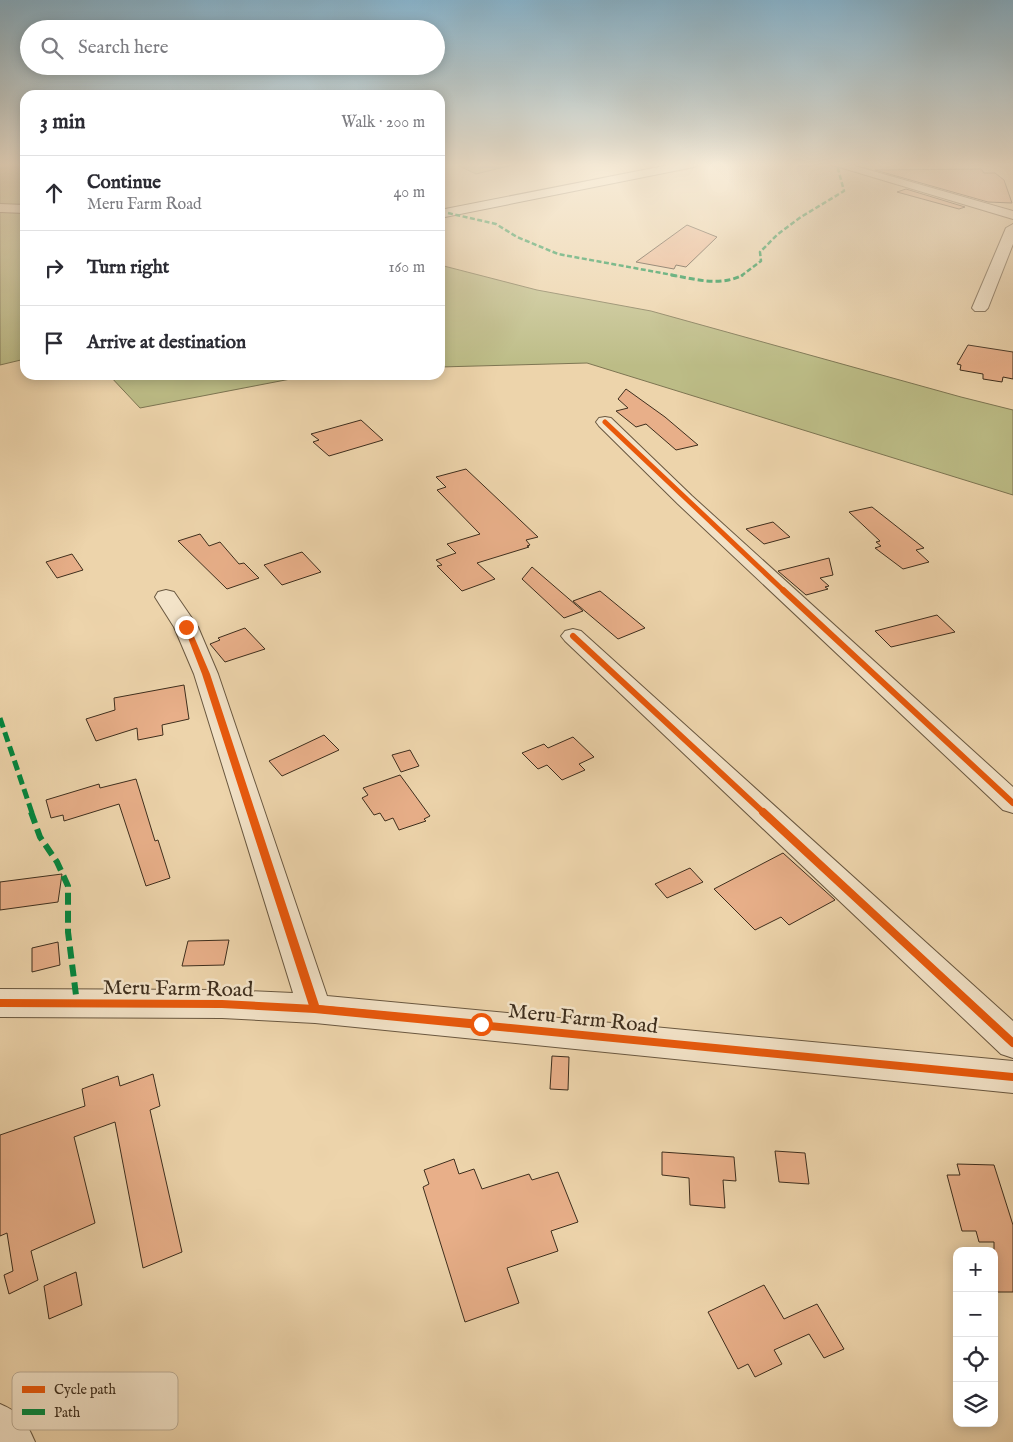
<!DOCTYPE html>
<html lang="en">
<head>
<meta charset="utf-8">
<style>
  body { margin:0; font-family:"IM FELL English",serif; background:#f2f2f3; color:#2b2b33 }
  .controls { position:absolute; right:15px; bottom:15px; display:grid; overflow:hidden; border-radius:10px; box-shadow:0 2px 12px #0003 }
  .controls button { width:45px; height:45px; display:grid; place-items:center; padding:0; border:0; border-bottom:1px solid #e1e1e2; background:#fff; color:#2b2b33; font:25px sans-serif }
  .stop { position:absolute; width:15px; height:15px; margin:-11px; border:4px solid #ea580c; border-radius:50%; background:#fff }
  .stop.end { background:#ea580c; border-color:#fff; box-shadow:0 1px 5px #0008 }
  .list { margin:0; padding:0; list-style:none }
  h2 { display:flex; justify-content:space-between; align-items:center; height:65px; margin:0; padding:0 20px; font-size:21px }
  h2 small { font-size:16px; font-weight:400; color:#7c7c81 }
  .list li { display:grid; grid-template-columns:32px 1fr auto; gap:15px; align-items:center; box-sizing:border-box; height:75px; padding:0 20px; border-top:1px solid #e1e1e2 }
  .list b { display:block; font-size:19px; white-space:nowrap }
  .list p { margin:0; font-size:16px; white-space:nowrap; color:#7c7c81 }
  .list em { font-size:16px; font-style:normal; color:#7c7c81 }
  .icon { flex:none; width:28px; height:28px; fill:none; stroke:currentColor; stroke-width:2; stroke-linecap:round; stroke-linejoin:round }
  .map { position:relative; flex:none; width:1013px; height:1442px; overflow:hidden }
  .search { position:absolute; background:#fff; box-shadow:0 2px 12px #0003; left:20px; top:20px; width:425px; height:55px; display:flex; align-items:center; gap:12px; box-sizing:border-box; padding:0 18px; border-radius:28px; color:#7c7c81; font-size:19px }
  .panel { position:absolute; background:#fff; box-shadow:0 2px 12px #0003; left:20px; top:90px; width:425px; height:290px; border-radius:15px }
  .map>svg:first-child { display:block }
  .green { fill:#bcbc86; stroke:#7d7552 }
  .building { fill:#e8af89; stroke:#3e2e1d }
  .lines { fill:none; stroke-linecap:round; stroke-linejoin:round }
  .street-casing { stroke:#6a5840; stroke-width:2 }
  .street { fill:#f3e3c8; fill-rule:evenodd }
  .quiet-far3 { stroke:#00873e; stroke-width:2.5; stroke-dasharray:5 2.5; stroke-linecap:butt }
  .quiet-far2 { stroke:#00873e; stroke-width:3; stroke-dasharray:6 3; stroke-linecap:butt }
  .quiet-far1 { stroke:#00873e; stroke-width:5; stroke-dasharray:10 5; stroke-linecap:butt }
  .quiet { stroke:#00873e; stroke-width:6; stroke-dasharray:12 6; stroke-linecap:butt }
  .cycleway-far2-casing { stroke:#f3e3c8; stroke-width:8 }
  .cycleway-far1-casing { stroke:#f3e3c8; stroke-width:9 }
  .cycleway-casing { stroke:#f3e3c8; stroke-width:11 }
  .cycleway-far2 { stroke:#e8590c; stroke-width:5 }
  .cycleway-far1 { stroke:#e8590c; stroke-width:6 }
  .cycleway { stroke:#e8590c; stroke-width:8 }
  .route { fill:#ea580c }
  .labels { text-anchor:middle; stroke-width:5; stroke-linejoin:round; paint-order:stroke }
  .near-street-label { font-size:21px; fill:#3e2e1d; stroke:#f3e3c8 }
  .key { fill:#f3e3c8; stroke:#bdad95; stroke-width:1 }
  .key-label { font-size:14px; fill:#3e2e1d }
</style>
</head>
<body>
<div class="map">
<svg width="1013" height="1442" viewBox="0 0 1013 1442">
  <rect width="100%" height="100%" fill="#edd4ab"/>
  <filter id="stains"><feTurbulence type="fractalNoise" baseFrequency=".004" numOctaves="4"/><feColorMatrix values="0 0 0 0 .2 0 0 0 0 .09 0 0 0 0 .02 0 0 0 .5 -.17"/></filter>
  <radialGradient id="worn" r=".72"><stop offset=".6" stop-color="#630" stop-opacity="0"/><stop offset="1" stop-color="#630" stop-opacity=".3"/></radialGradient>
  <path class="green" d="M0 164H25V359L0 365Z
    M455 164H517L476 174Z
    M440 265 537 290 651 311 961 397 1013 410V495L587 363 440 367Z
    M109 375H301V377L140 408Z"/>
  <path class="building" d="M981 169 984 173H995L1004 180 1012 203 988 202 875 170Z
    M906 189 965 207 959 209 897 192Z
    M687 225 717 237 686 267 676 265 674 269 636 262Z
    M968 345 1013 352V379L1003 377 1002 382 983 379V374L960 370 961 365 957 364Z
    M626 389 665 417 698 445 676 450 646 424 636 427 616 411 628 408 618 399Z
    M361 420 383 440 329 456 313 442 319 440 311 434Z
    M466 469 538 537 526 540 530 545 527 546 529 547 477 563 495 579 462 591 437 566 442 565 436 560 456 553 447 544 480 534 437 490 446 487 436 477Z
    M872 507 924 548 916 550 929 562 903 569 875 548 881 546 876 542 880 541 849 512Z
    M773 522 790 537 764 544 746 529Z
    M200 534 209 546 220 542 239 564 244 563 259 578 227 589 178 541Z
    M302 552 321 572 282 585 264 565Z
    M72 554 83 570 57 578 46 562Z
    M829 558 833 575 820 578 829 586 825 587 828 589 806 595 778 571Z
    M532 567 583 611 564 618 522 579Z
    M600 591 645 628 618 639 573 601Z
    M937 615 955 632 891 647 875 631Z
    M245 628 265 649 225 662 210 644 220 640 218 638Z
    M184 685 189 719 162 725 163 735 138 740 137 728 96 741 86 719 115 710 114 698Z
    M324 735 339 750 282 776 269 761Z
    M573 737 594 757 579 764 585 770 562 780 547 765 538 769 522 753 544 744 548 748Z
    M410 750 419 766 401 772 392 755Z
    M400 775 430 816 424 819 426 821 399 830 393 818 385 821 380 813 374 815 362 798 368 795 363 788Z
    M136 779 155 841 158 840 170 878 146 886 119 804 64 821 63 815 51 818 46 800 99 784 100 788Z
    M783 853 835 900 789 925 781 917 755 930 714 889Z
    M690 868 703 882 667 898 655 884Z
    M62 874 58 902 0 910V882Z
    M229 940 224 965 182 966 188 941Z
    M58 942 60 965 32 972V948Z
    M552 1056 569 1057 568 1090 550 1089Z
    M153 1074 160 1106 150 1110 182 1252 143 1268 115 1122 74 1137 95 1223 31 1251 38 1280 9 1294 4 1275 13 1271 7 1233 0 1236V1135L85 1106 82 1089 118 1076 120 1086Z
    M775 1151 805 1153 809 1184 779 1182Z
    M662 1152 734 1157 736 1181 723 1180 725 1208 690 1205 689 1178 662 1175Z
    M454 1159 459 1174 474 1169 482 1189 529 1174 532 1180 558 1172 578 1222 551 1231 558 1251 507 1268 519 1303 465 1322 423 1187 429 1184 424 1170Z
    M957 1164 994 1165 1013 1225V1292H994V1242H979L976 1231H962L947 1175H960Z
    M76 1272 82 1305 49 1319 44 1286Z
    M764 1285 784 1319 817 1304 844 1349 824 1358 809 1334 774 1350 782 1364 755 1377 748 1364 738 1369 708 1312Z"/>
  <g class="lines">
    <defs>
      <path id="street" d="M674 164H699L694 167 440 218V210Z
        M829 164H848L1013 211V219Z
        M0 204 25 205V213L0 212Z
        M1013 224V244L988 308 985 311H975L972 308 1006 228Z
        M605 417 611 418 692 496 1013 787V813L1003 810 678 504 599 426 596 422 599 418Z
        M166 590 174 592 198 627 218 674 327 996 1013 1061V1093L315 1023 222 1018 0 1017V989L222 990 293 993 194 674 174 627 155 597 158 592Z
        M573 629 581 631 1013 1021V1058L1001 1054 565 641 561 636 565 631Z
        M0 1404C21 1413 26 1421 35 1442H0Z"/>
    </defs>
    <use href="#street" class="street-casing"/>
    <use href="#street" class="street"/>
    <path class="quiet-far3" d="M448 213 496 224 517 237 558 254 678 276
      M741 276 761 261 760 252 778 234 801 217 844 191 837 165"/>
    <path class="quiet-far2" d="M671 275C696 279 719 287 743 275"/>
    <path class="quiet-far1" d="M0 718 32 813"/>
    <path class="quiet" d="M31 812 40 837 57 862 68 886V932L77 1003"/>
    <defs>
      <path id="cycleway-far2" d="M605 422 784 591"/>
      <path id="cycleway-far1" d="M783 590 1013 803
        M573 636 764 813"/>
      <path id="cycleway" d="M763 812 1013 1043
        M0 1003 222 1004 315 1009 1013 1077"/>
    </defs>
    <use href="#cycleway-far2" class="cycleway-far2-casing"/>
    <use href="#cycleway-far1" class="cycleway-far1-casing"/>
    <use href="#cycleway" class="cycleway-casing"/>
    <use href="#cycleway-far2" class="cycleway-far2"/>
    <use href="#cycleway-far1" class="cycleway-far1"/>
    <use href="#cycleway" class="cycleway"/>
  </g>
  <linearGradient id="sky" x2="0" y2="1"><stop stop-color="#88b6d0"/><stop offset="0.45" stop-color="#f7ecd9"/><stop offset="1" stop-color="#f7ecd9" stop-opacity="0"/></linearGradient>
  <rect width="1013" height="366" fill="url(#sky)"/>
  <path class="route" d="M183 625 190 627 210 674 319 1005 481 1020 486 1024 485 1028 311 1012 202 674Z"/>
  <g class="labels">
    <g class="near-street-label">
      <text transform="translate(178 988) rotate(1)" y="7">Meru Farm Road</text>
      <text transform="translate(583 1018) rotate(6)" y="7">Meru Farm Road</text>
    </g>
  </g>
  <rect x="12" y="1372" width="166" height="58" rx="8" class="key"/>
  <rect x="22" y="1386" width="23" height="7" fill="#e8590c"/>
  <rect x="22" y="1409" width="23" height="6" fill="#00873e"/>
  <g class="key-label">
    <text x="54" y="1394">Cycle path</text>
    <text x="54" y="1417">Path</text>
  </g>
  <rect width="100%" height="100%" filter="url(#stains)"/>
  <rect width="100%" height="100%" fill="url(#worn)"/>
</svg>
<div class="controls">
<button>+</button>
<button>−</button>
<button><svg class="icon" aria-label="locate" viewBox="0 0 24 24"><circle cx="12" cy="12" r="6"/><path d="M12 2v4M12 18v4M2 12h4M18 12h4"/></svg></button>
<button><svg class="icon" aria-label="layers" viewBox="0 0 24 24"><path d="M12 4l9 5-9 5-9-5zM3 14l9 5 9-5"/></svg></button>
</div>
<div class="stop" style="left:481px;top:1024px"></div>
<div class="stop end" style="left:186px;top:627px"></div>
<div class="search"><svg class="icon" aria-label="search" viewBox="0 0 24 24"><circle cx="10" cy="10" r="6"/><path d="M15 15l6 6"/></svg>Search here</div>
<section class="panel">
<h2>3 min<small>Walk · 200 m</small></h2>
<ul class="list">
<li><svg class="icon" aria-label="ahead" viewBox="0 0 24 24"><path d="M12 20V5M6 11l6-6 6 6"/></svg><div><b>Continue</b><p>Meru Farm Road</p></div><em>40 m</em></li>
<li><svg class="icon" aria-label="right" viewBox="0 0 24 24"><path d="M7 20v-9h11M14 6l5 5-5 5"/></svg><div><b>Turn right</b></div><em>160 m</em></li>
<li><svg class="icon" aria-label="arrive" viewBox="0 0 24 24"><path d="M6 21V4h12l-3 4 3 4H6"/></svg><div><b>Arrive at destination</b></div></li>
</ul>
</section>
</div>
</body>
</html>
